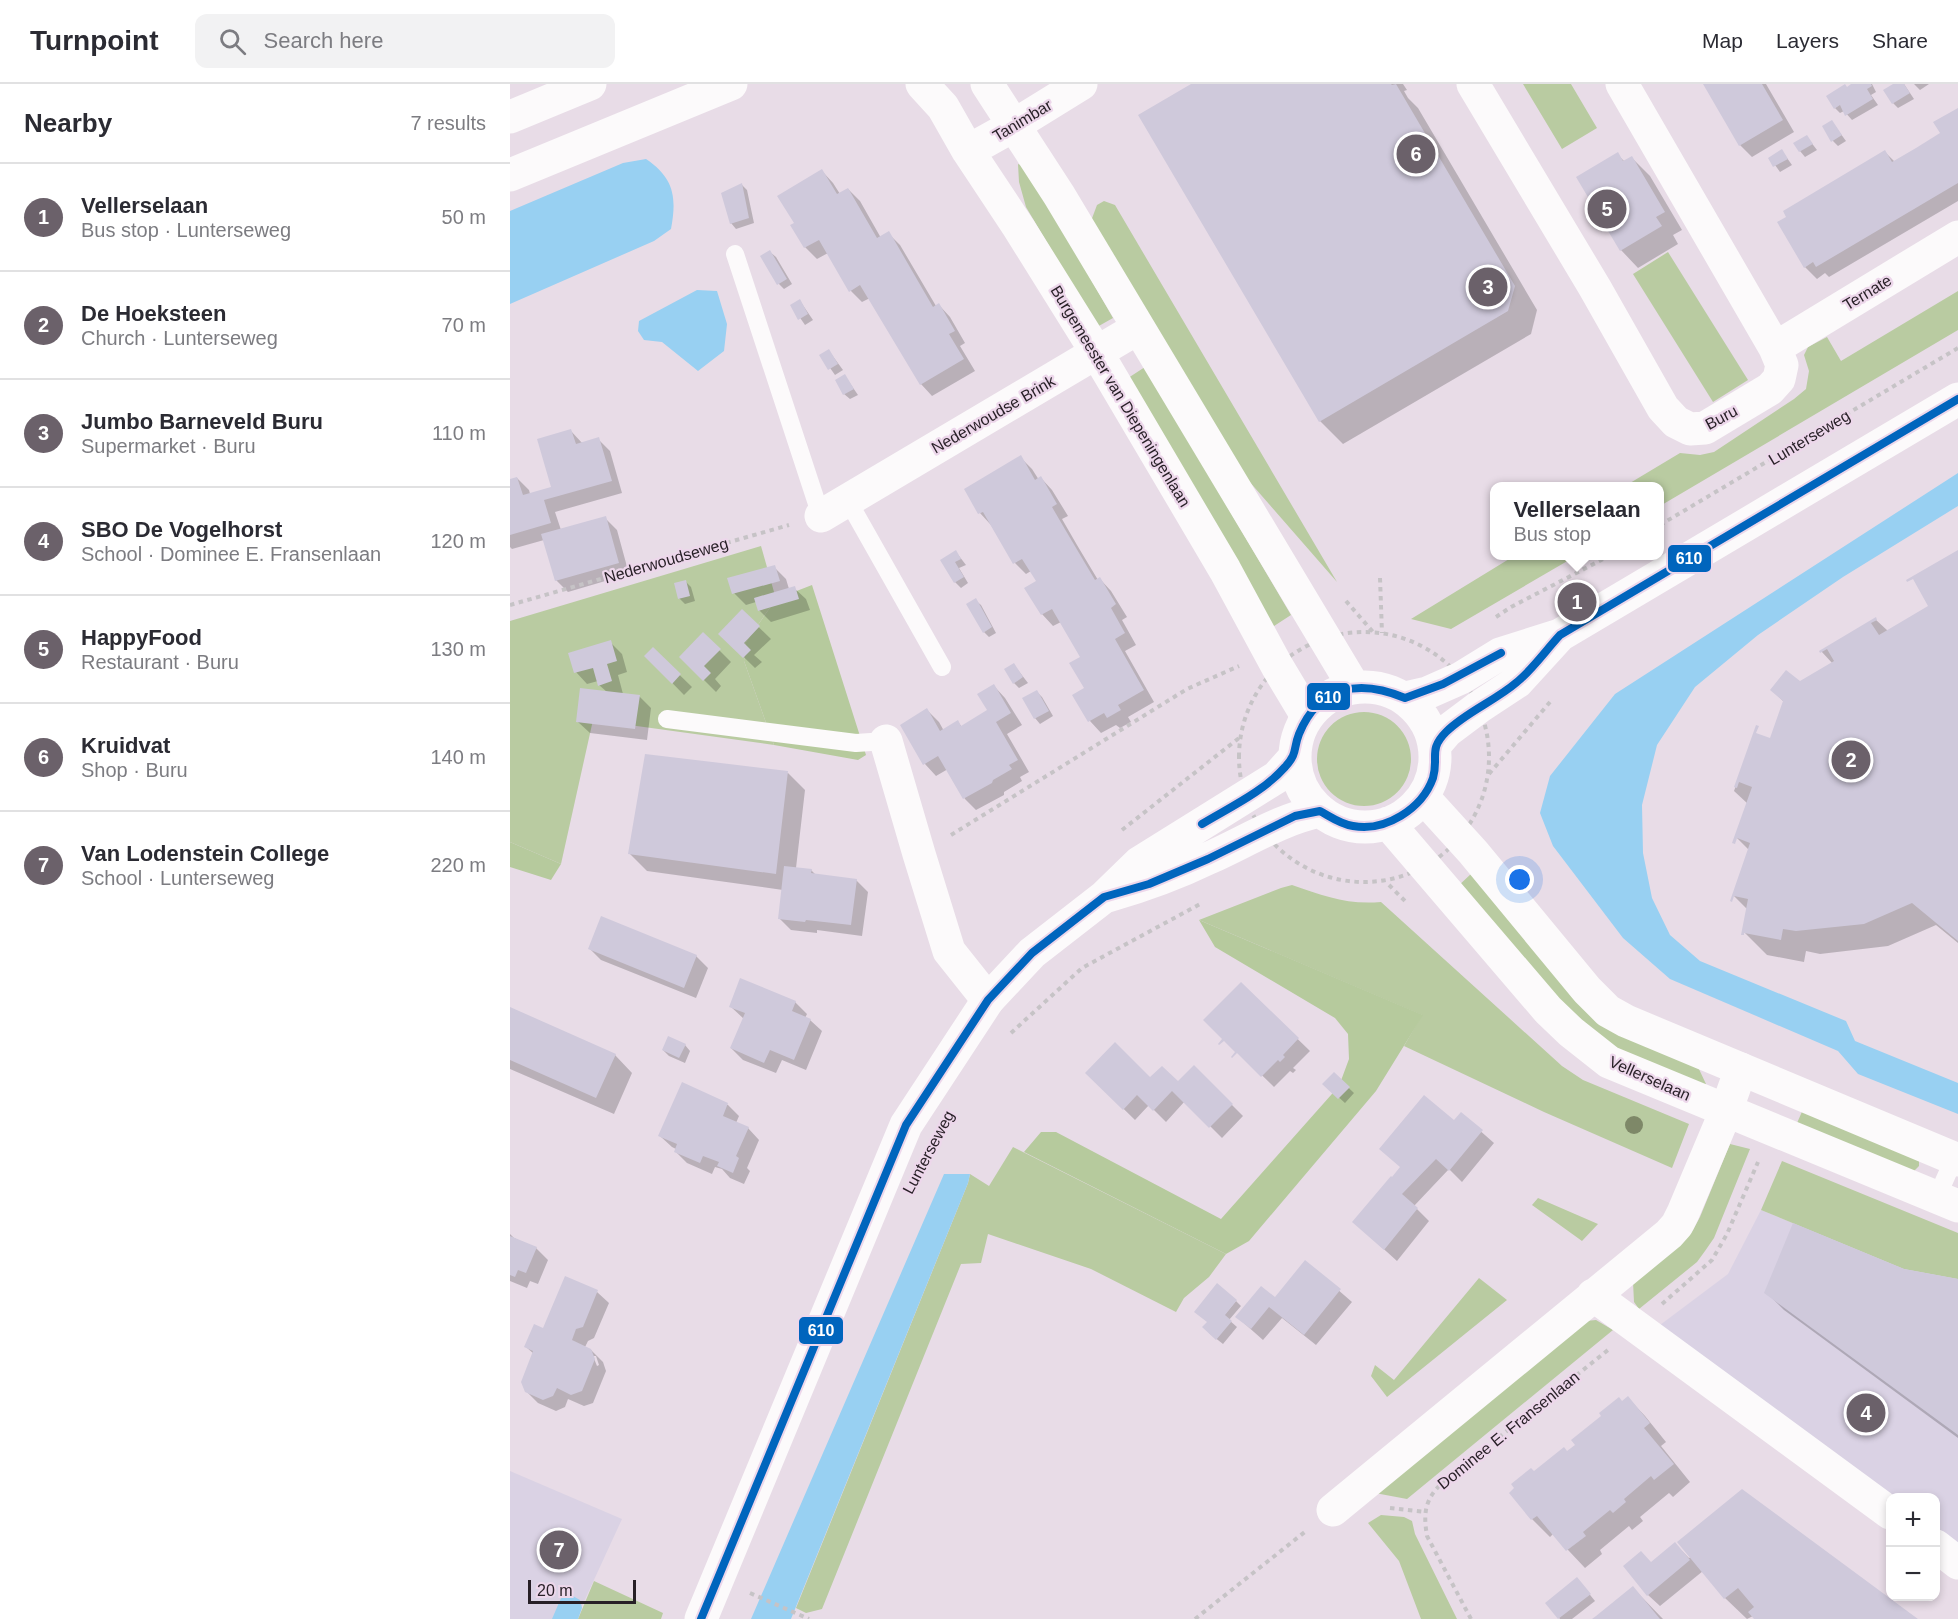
<!DOCTYPE html>
<html lang="en">
<head>
<meta charset="utf-8">
<style>
  body { margin:0; font-family:Arial,sans-serif; background:#f2f2f3; color:#2b2b33 }
  .controls { position:absolute; right:18px; bottom:18px; display:grid; overflow:hidden; border-radius:12px; box-shadow:0 3px 9px #0003 }
  .controls button { width:54px; height:54px; display:grid; place-items:center; padding:0; border:0; border-bottom:2px solid #e1e1e2; background:#fff; color:#2b2b33; font:30px sans-serif }
  .scale { position:absolute; left:18px; bottom:15px; width:108px; box-sizing:border-box; padding-left:6px; border:3px solid #271f26; border-top:0; font-size:16px; line-height:21px; white-space:nowrap; color:#271f26; -webkit-text-stroke:4px #edd7eb; paint-order:stroke }
  .you { position:absolute; left:1010px; top:796px; width:21px; height:21px; margin:-15px; border:4px solid #fff; border-radius:50%; background:#1a73e8; box-shadow:0 0 0 9px #1a73e833 }
  .badge { display:grid; place-items:center; width:39px; height:39px; border-radius:50%; background:#6b616a; color:#fff; font-size:20px; font-weight:700 }
  .pin { position:absolute; translate:-50% -50%; border:3px solid #fff; box-shadow:0 2px 6px #0006 }
  .popup { position:absolute; left:980px; top:398px; width:174px; height:78px; box-sizing:border-box; display:grid; place-content:center; border-radius:12px; background:#fff; filter:drop-shadow(0 2px 4px #0005); font-size:20px; white-space:nowrap; color:#7c7c81 }
  .popup b { font-size:22px; color:#2b2b33 }
  .popup::after { content:''; position:absolute; left:50%; top:100%; margin-left:-12px; border:12px solid transparent; border-top-color:#fff }
  .list { margin:0; padding:0; list-style:none }
  h2 { display:flex; justify-content:space-between; align-items:center; height:78px; margin:0; padding:0 24px; font-size:26px }
  h2 small { font-size:20px; font-weight:400; color:#7c7c81 }
  .list li { display:grid; grid-template-columns:39px 1fr auto; gap:18px; align-items:center; box-sizing:border-box; height:108px; padding:0 24px; border-top:2px solid #e1e1e2 }
  .list b { display:block; font-size:22px; white-space:nowrap }
  .list p { margin:0; font-size:20px; white-space:nowrap; color:#7c7c81 }
  .list em { font-size:20px; font-style:normal; color:#7c7c81 }
  .icon { flex:none; width:33px; height:33px; fill:none; stroke:currentColor; stroke-width:2; stroke-linecap:round; stroke-linejoin:round }
  .map { position:relative; flex:none; width:1448px; height:1535px; overflow:hidden }
  header { display:flex; align-items:center; gap:36px; box-sizing:border-box; height:84px; padding:0 30px; background:#fff; border-bottom:2px solid #e1e1e2 }
  header strong { font-size:28px }
  nav { display:flex; gap:33px; margin-inline-start:auto; font-size:21px }
  .search { width:420px; height:54px; background:#f2f2f3; display:flex; align-items:center; gap:15px; box-sizing:border-box; padding:0 21px; border-radius:12px; color:#7c7c81; font-size:22px }
  main { display:flex }
  aside { flex:1; background:#fff }
  .map>svg:first-child { display:block }
  .education { fill:#dad2e4 }
  .green { fill:#b9cba1 }
  .forest { fill:#b6ca9d }
  .water { fill:#98d0f2 }
  .shadow { fill:#0003; fill-rule:evenodd }
  .building { fill:#cfc9db }
  .lines { fill:none; stroke-linecap:round; stroke-linejoin:round }
  .path { stroke:#c6c3c6; stroke-width:4; stroke-dasharray:4.5 4.5; stroke-linecap:butt }
  .lane { stroke:#fcfafb; stroke-width:18 }
  .street { stroke:#fcfafb; stroke-width:33 }
  .secondary { stroke:#fcfafb; stroke-width:33 }
  .bus-1-casing { stroke:#edd7eb; stroke-width:12 }
  .bus-1 { stroke:#0065bd; stroke-width:8 }
  .tree { fill:#7e8868 }
  .labels { text-anchor:middle; stroke-width:4.5; stroke-linejoin:round; paint-order:stroke }
  .street-label { font-size:16px; fill:#271f26; stroke:#edd7eb }
  .line-badge { stroke:#edd7eb; stroke-width:2 }
  .badge-label { font-size:16px; text-anchor:middle; font-weight:bold; fill:#fff }
</style>
</head>
<body>
<header>
<strong>Turnpoint</strong>
<div class="search"><svg class="icon" aria-label="search" viewBox="0 0 24 24"><circle cx="10" cy="10" r="6"/><path d="M15 15l6 6"/></svg>Search here</div>
<nav><a>Map</a><a>Layers</a><a>Share</a></nav>
</header>
<main>
<aside>
<h2>Nearby<small>7 results</small></h2>
<ul class="list">
<li><span class="badge">1</span><div><b>Vellerselaan</b><p>Bus stop · Lunterseweg</p></div><em>50 m</em></li>
<li><span class="badge">2</span><div><b>De Hoeksteen</b><p>Church · Lunterseweg</p></div><em>70 m</em></li>
<li><span class="badge">3</span><div><b>Jumbo Barneveld Buru</b><p>Supermarket · Buru</p></div><em>110 m</em></li>
<li><span class="badge">4</span><div><b>SBO De Vogelhorst</b><p>School · Dominee E. Fransenlaan</p></div><em>120 m</em></li>
<li><span class="badge">5</span><div><b>HappyFood</b><p>Restaurant · Buru</p></div><em>130 m</em></li>
<li><span class="badge">6</span><div><b>Kruidvat</b><p>Shop · Buru</p></div><em>140 m</em></li>
<li><span class="badge">7</span><div><b>Van Lodenstein College</b><p>School · Lunterseweg</p></div><em>220 m</em></li>
</ul>
</aside>
<div class="map">
<svg width="1448" height="1535" viewBox="0 0 1448 1535">
  <rect width="100%" height="100%" fill="#e8dce7"/>
  <path class="education" d="M1251 1126 1283 1139 1448 1192V1460L1426 1444V1414L1383 1413 1146 1244 1218 1190Z
    M0 1387 112 1435 66 1535H0Z"/>
  <path class="green" d="M1013 0H1061L1087 44 1052 65Z
    M508 80 517 83 603 234 587 243 516 123 509 98Z
    M594 117 605 121 827 498 731 388 581 137 587 121Z
    M1158 168 1238 296 1203 318 1123 190Z
    M1448 207V246L1150 422V402H1115L1170 369 1190 371 1204 368 1284 315 1296 305 1299 287 1294 271 1298 263 1317 253 1331 277Z
    M635 283 781 531 761 544 615 296Z
    M251 462 266 515 236 558 234 577 264 661 83 636 51 780 0 758V537Z
    M1004 472H1066L941 545 901 535Z
    M807 675a47 47 0 1 1 94 0a47 47 0 1 1-94 0Z
    M962 789 1188 983 1196 1000 1193 1003 1111 971 1065 938 947 803Z
    M782 801C814 812 837 821 871 818L1052 982 1073 996 1179 1040 1162 1084 1034 1028 894 962 912 931 689 836 771 804Z
    M1294 1023 1409 1074V1082L1403 1088 1284 1046Z
    M1220 1060 1240 1065 1204 1154 1195 1167 1187 1178 1129 1225 1124 1218 1123 1198 1183 1146 1190 1133Z
    M503 1063 716 1170 699 1193 674 1214 666 1228 581 1185 478 1150 471 1179 451 1180 312 1525 296 1529 286 1524 458 1099 460 1090 479 1102Z
    M1272 1077 1448 1149V1195L1394 1185 1251 1126Z
    M1028 1114 1088 1140 1072 1157 1022 1121Z
    M969 1194 997 1216 877 1313 861 1292 865 1281 884 1296Z
    M1086 1236 1103 1246 897 1415 865 1409 1076 1237Z
    M871 1431 894 1433 902 1437 905 1450 947 1535H911L889 1477 858 1439Z
    M84 1497 153 1529 151 1535H68Z"/>
  <path class="forest" d="M302 501 356 671 348 676 264 661 234 577 236 558 266 515Z
    M0 758 51 780 41 796 0 783Z
    M689 836 913 931 866 1007 739 1157 716 1170 514 1068 531 1048H546L711 1135 829 1002 839 975 838 950 825 934 705 863Z"/>
  <path class="water" d="M136 75C164 94 167 113 161 145L144 157 0 220V127L113 79Z
    M187 206 207 207 217 240 214 267 188 287 152 258 134 256 128 247 129 237Z
    M1448 389V422L1333 493 1248 551 1185 603 1147 661 1132 721 1133 769 1142 814 1160 851 1190 877 1336 937 1345 957 1448 999V1030L1348 990 1328 967 1160 895 1113 854 1043 762 1030 729 1040 692 1105 610Z
    M434 1090H460L458 1099 281 1535H241Z
    M54 1507 70 1516 72 1524 68 1535H42Z"/>
  <path class="shadow" d="M684 0H893L897 6 894 7 898 14 908 24 1027 226 1021 250 833 360 810 337Z
    M1194 0H1256L1284 48 1242 73 1230 61Z
    M1344 0H1362L1366 8 1361 11 1368 21 1342 36 1334 27 1330 29 1325 24 1337 4Z
    M1385 0H1394L1404 15 1388 24 1383 19Z
    M1404 0H1419L1410 6Z
    M1448 25V117L1319 193 1315 189 1307 195 1295 183 1375 68 1385 78 1432 50Z
    M1322 38 1336 57 1328 62 1323 57 1314 42Z
    M1297 53 1307 66 1295 73 1290 67Z
    M1272 67 1282 81 1270 88 1260 74Z
    M1107 70 1115 78 1122 74 1140 92 1172 146 1163 151 1168 160 1128 184 1111 166Z
    M312 87 323 99 330 110 338 105 350 117 371 154 378 149 390 161 426 222 429 221 440 233 455 259 450 262 465 287 422 312 411 300 360 214 352 218 341 207 318 169 307 175 295 163 282 142 286 140Z
    M232 101 237 106 244 139 226 145 221 139Z
    M260 168 266 173 282 200 274 205 269 200Z
    M290 217 303 236 295 241 282 222Z
    M319 267 333 286 325 291 311 271Z
    M335 292 348 311 340 315 334 310Z
    M60 346 73 360 88 355 100 367 112 409 45 428 51 446 95 434 107 446 119 490 58 508 46 496 34 456 2 465 0 463V396L7 394 19 406 20 410 43 404Z
    M510 373 522 385 529 396 531 394 542 406 558 432 552 435 567 461 588 496 590 495 601 507 617 533 612 536 626 561 615 567 644 618 618 633 621 638 610 644 606 641 591 649 580 637 564 611 576 605 572 573 551 538 543 542 532 530 528 498 521 487 516 490 505 479 481 441 470 429Z
    M446 468 456 481 449 484 458 499 451 504 445 498 432 477Z
    M1448 468V859L1426 841 1378 862 1310 870 1296 867 1294 878 1257 871 1234 848 1238 826 1223 811 1239 766 1226 753 1238 720 1224 707 1245 650 1261 656 1274 618 1262 606 1290 599 1323 580 1311 567 1365 535 1378 547 1420 523Z
    M264 483 276 495 279 505 284 504 296 515 300 526 261 538 249 526 246 518 236 521 224 509Z
    M176 498 181 503 185 517 175 520 169 514Z
    M465 516 471 521 486 549 479 553 474 548Z
    M232 527 261 555 244 571 252 578 245 584 210 550Z
    M193 550 221 578 205 595 211 602 206 608 171 573Z
    M100 558 112 570 117 588 108 591 113 610 129 612 141 624 137 656 80 649 68 638 97 608 89 601 88 597 77 600 66 588Z
    M143 565 182 603 174 611 136 572Z
    M504 581 518 599 509 604 504 599Z
    M484 602 495 614 512 641 497 650 519 688 510 693 512 697 494 708V711L466 726 455 715 438 685 426 692 415 680 392 641 417 626 429 638 434 647 448 638 452 643 480 627Z
    M526 607 532 613 543 632 530 640 525 634Z
    M278 689 295 706 286 784 301 786 306 791 346 796 358 808 352 852 307 846V849L281 846 269 834 273 806 137 787 120 770Z
    M92 834 186 872 198 884 186 914 91 876 80 865Z
    M731 900 800 967 783 984 786 986 783 989 780 987 764 1003 695 936Z
    M285 918 297 930 295 934 300 936 312 947 296 986 272 976 266 989 233 976 221 964 234 935 220 922Z
    M0 924 105 971 122 989 104 1030 0 985Z
    M175 961 180 967 175 979 159 972 153 966Z
    M684 983 733 1032 712 1054 675 1017 656 1038 639 1021 625 1036 577 989 668 999Z
    M824 990 844 1009 835 1019 814 1000Z
    M172 1000 218 1021 229 1032 226 1039 238 1044 249 1056 237 1084 240 1087 234 1100 220 1094 212 1085 205 1083 202 1090 177 1079 165 1067 166 1065 162 1063 150 1052Z
    M951 1030 984 1059 952 1098 939 1085 904 1122 919 1137 887 1177 856 1149 883 1095Z
    M0 1150 4 1154 26 1164 38 1176 28 1200 20 1197 17 1204 0 1197Z
    M796 1178 842 1218 806 1261 772 1234 753 1256 727 1233 765 1215Z
    M1394 1186 1448 1196V1354L1274 1226 1256 1208Z
    M87 1208 99 1219 84 1254 78 1257 75 1263 81 1266 93 1278 96 1287 83 1319 74 1322 58 1315 55 1323 46 1327 28 1319 16 1307 24 1270 16 1263 34 1246ZM83 1272H86L89 1281 87 1282Z
    M726 1217 731 1222 719 1236 727 1243 713 1260 699 1249Z
    M1118 1314 1135 1332 1156 1358 1151 1362 1180 1398 1163 1413 1159 1409 1130 1433 1133 1437 1122 1446 1119 1442 1090 1466 1092 1470 1075 1484 1043 1450 1040 1453 1022 1435 1001 1409 1024 1389 1057 1369Z
    M1165 1460 1179 1474 1181 1473 1406 1535 1243 1532 1237 1535 1215 1514 1193 1487 1150 1522 1138 1511 1142 1479Z
    M1072 1501 1085 1517 1062 1535H1050L1037 1519Z
    M1123 1504 1153 1535H1085Z"/>
  <path class="building" d="M681 0H881L882 1 886 0 1005 202 998 227 809 338 628 31Z
    M1193 0H1252L1273 36 1229 62Z
    M1335 0 1337 3 1341 0H1361L1362 2 1357 5 1363 15 1335 32 1330 21 1324 25 1316 12Z
    M1383 0H1394L1400 9 1382 20 1373 6Z
    M1448 24V99L1306 183 1303 178 1294 184 1267 138 1276 133 1273 127 1375 66 1382 78 1406 64 1430 49 1423 38Z
    M1322 36 1332 51 1321 58 1312 42Z
    M1297 51 1303 60 1289 68 1283 59Z
    M1272 65 1278 75 1263 83 1258 74Z
    M1108 68 1113 77 1122 72 1155 128 1146 133 1152 142 1110 167 1066 93Z
    M312 85 327 110 338 104 367 154 379 147 423 223 429 219 445 247 439 250 454 275 410 301 350 201 339 208 309 156 294 164 280 141 284 139 267 112Z
    M232 99 239 134 220 140 211 109Z
    M260 166 277 195 267 201 250 172Z
    M290 215 298 230 288 236 280 221Z
    M319 265 328 280 318 286 309 271Z
    M335 290 344 305 333 311 325 296Z
    M61 345 66 360 89 353 102 397 34 416 41 439 0 451V395L7 393 13 411 41 403 27 355Z
    M511 371 525 396 531 392 547 420 542 423 556 447 585 496 590 493 606 520 601 524 615 549 605 555 634 606 608 621 611 626 597 634 594 629 578 638 562 611 574 604 559 579 570 573 542 525 531 531 514 504 526 497 512 475 503 480 473 428 468 430 454 405Z
    M96 432 109 479 45 497 31 450Z
    M446 466 451 475 445 478 454 493 444 499 430 476Z
    M1448 466V857L1402 819 1354 840 1286 847 1273 845 1271 856 1234 849V851H1231L1238 815 1224 812 1222 818 1220 817 1240 759 1227 754 1225 760 1222 759 1242 703 1229 698 1227 704 1224 703 1246 641 1249 642 1246 649 1260 654 1273 617 1260 606 1276 586 1290 597 1324 577 1317 565 1310 569 1309 567 1366 533 1367 536 1361 539 1369 551 1418 522 1403 495 1397 498 1396 496Z
    M265 481 270 497 222 510 217 494Z
    M176 496 180 512 168 515 164 499Z
    M285 502 289 515 248 527 244 514Z
    M466 514 482 543 473 549 456 520Z
    M232 525 250 542 234 559 241 566 233 574 208 550Z
    M193 548 211 565 194 582 201 589 193 597 169 573Z
    M101 556 107 577 97 580 102 597 88 602 83 584 64 589 58 569Z
    M143 563 171 590 162 600 134 572Z
    M504 579 513 593 503 600 494 585Z
    M484 600 501 629 486 638 508 676 499 681 502 685 483 696 482 699 453 715 428 672 413 681 390 641 417 624 430 647 448 636 451 642 477 626 467 610Z
    M70 604 130 611 125 645 66 638Z
    M527 606 539 627 524 635 512 614Z
    M135 670 278 687 266 790 118 770Z
    M274 782 302 785 301 789 347 795 341 841 296 836 295 838 268 835Z
    M91 832 187 871 174 904 78 865Z
    M230 894 286 917 282 927 301 935 284 976 260 966 254 979 220 964 235 929 219 923Z
    M731 898 789 954 773 971 775 973 770 978 768 976 751 993 727 969 722 974 721 973 725 968 714 957 709 961 708 960 712 955 693 936Z
    M0 923 106 970 86 1014 0 976Z
    M158 952 176 960 169 974 152 966Z
    M605 958 640 993 652 982 668 997 684 981 723 1020 699 1044 662 1007 643 1027 627 1011 613 1026 575 989Z
    M824 988 840 1003 828 1015 812 1000Z
    M172 998 218 1019 213 1032 239 1043 226 1072 229 1074 223 1089 207 1082 209 1078 193 1072 190 1079 164 1068 167 1060 148 1052Z
    M914 1011 944 1036 951 1028 973 1046 939 1087 926 1075 892 1110 908 1124 874 1166 842 1138 881 1092 882 1093 890 1083 869 1065Z
    M1283 1139 1394 1185 1448 1195V1351L1254 1209Z
    M0 1152 27 1163 16 1189 8 1186 5 1193 0 1191Z
    M795 1176 831 1205 794 1251 759 1223 741 1245 725 1233 751 1202 765 1213Z
    M55 1192 88 1206 73 1243 66 1245 62 1256 81 1265 85 1275 72 1307 61 1311 47 1304 43 1312 33 1316 15 1308 11 1298 23 1267 14 1263 24 1240 33 1244Z
    M707 1199 727 1216 715 1231 722 1237 706 1256 692 1243 697 1238 684 1228Z
    M1118 1312 1140 1339 1134 1344 1164 1380 1144 1396 1141 1392 1114 1415 1116 1418 1103 1429 1100 1426 1073 1448 1076 1452 1056 1467 1027 1432 1021 1436 999 1409 1004 1404 1001 1400 1021 1384 1024 1387 1054 1363 1057 1367 1065 1361 1061 1356 1091 1332 1089 1329 1109 1313 1112 1317Z
    M1232 1405 1408 1535H1244L1238 1528 1244 1523 1228 1504 1214 1515 1167 1458Z
    M1165 1458 1180 1476 1137 1512 1113 1482 1131 1467 1141 1478Z
    M1067 1493 1081 1510 1048 1535 1035 1519Z
    M1123 1502 1150 1535H1082L1086 1532Z"/>
  <g class="lines">
    <path class="path" d="M1150 441 1448 264
      M870 494 872 549
      M836 517 863 548
      M0 521 279 441
      M986 533 1001 523 1099 472
      M729 673a125 125 0 1 1 250 0a125 125 0 1 1-250 0Z
      M979 690 1040 618
      M612 746 729 654
      M441 751 677 605 729 582
      M879 801 895 817
      M501 949 572 884 692 819
      M1152 1220 1202 1176 1217 1150 1248 1078
      M880 1424 915 1428
      M240 1509 299 1535
      M685 1535 796 1447
      M961 1535 917 1452C913 1428 915 1415 933 1398L1098 1266"/>
    <path class="lane" d="M225 170 311 432
      M337 415 432 583
      M157 635 346 659 376 657
      M1427 1113 1447 1068"/>
    <path class="street" d="M412 0 433 23 458 67 509 144 587 269 715 486 767 582 797 632
      M477 0 549 111 844 603
      M963 0 1085 204 1153 324 1166 338 1180 345 1195 344 1260 305 1269 295 1272 281 1265 264 1112 0
      M0 33 80 0
      M458 67 503 42 571 0
      M0 91 221 0
      M1265 264 1448 153
      M311 432 628 244
      M376 657 409 770 439 867 478 916
      M1083 1211 1380 1429
      M823 1426 1159 1150 1167 1141 1173 1129 1216 1027 1231 985
      M1426 1462 1448 1479"/>
    <path class="secondary" d="M785 673a70 70 0 1 1 140 0a70 70 0 1 1-140 0Z
      M895 614 917 609 951 594 990 570 1050 551 1448 315
      M925 661 937 647 969 623 1007 598 1049 552
      M913 713 963 768 1077 906 1098 927 1116 937 1448 1076
      M878 739 1038 926 1061 948 1099 978 1448 1122
      M598 812C633 802 666 790 699 774 737 757 769 736 810 727
      M191 1535 396 1041 478 916 522 869 594 813 629 779 767 693 784 674"/>
    <defs>
      <path id="bus-1" d="M692 740C720 723 753 708 775 683 788 669 783 665 789 650 809 601 850 595 895 614L933 600 991 569
        M191 1535 396 1041 478 916 522 869 594 813 639 800 698 775 785 732 810 727C821 733 830 740 843 742 875 748 912 725 923 694 929 673 918 666 936 648 956 628 985 617 1007 598 1023 585 1036 566 1050 551L1448 315"/>
    </defs>
    <use href="#bus-1" class="bus-1-casing"/>
    <use href="#bus-1" class="bus-1"/>
  </g>
  <circle class="tree" cx="1124" cy="1041" r="9"/>
  <g class="labels">
    <g class="street-label">
      <text transform="translate(512 36) rotate(-31)" y="6">Tanimbar</text>
      <text transform="translate(1357 208) rotate(-31)" y="6">Ternate</text>
      <text transform="translate(611 312) rotate(59)" y="6">Burgemeester van Diepeningenlaan</text>
      <text transform="translate(483 330) rotate(-30)" y="6">Nederwoudse Brink</text>
      <text transform="translate(1211 333) rotate(-28)" y="6">Buru</text>
      <text transform="translate(1299 353) rotate(-31)" y="6">Lunterseweg</text>
      <text transform="translate(156 476) rotate(-16)" y="6">Nederwoudseweg</text>
      <text transform="translate(1140 994) rotate(24)" y="6">Vellerselaan</text>
      <text transform="translate(418 1068) rotate(-62)" y="6">Lunterseweg</text>
      <text transform="translate(998 1346) rotate(-39)" y="6">Dominee E. Fransenlaan</text>
    </g>
  </g>
  <g class="line-badge">
    <rect x="1157" y="460" width="45" height="29" rx="6" fill="#0065bd"/>
    <rect x="796" y="598" width="45" height="29" rx="6" fill="#0065bd"/>
    <rect x="288" y="1232" width="46" height="29" rx="6" fill="#0065bd"/>
  </g>
  <g class="badge-label">
    <text x="1179" y="480">610</text>
    <text x="818" y="619">610</text>
    <text x="311" y="1252">610</text>
  </g>
</svg>
<div class="controls">
<button>+</button>
<button>−</button>
</div>
<div class="scale">20 m</div>
<div class="you"></div>
<div class="pin badge" style="left:1067px;top:518px">1</div>
<div class="popup"><b>Vellerselaan</b>Bus stop</div>
<div class="pin badge" style="left:1341px;top:676px">2</div>
<div class="pin badge" style="left:978px;top:203px">3</div>
<div class="pin badge" style="left:1356px;top:1329px">4</div>
<div class="pin badge" style="left:1097px;top:125px">5</div>
<div class="pin badge" style="left:906px;top:70px">6</div>
<div class="pin badge" style="left:49px;top:1466px">7</div>
</div>
</main>
</body>
</html>
